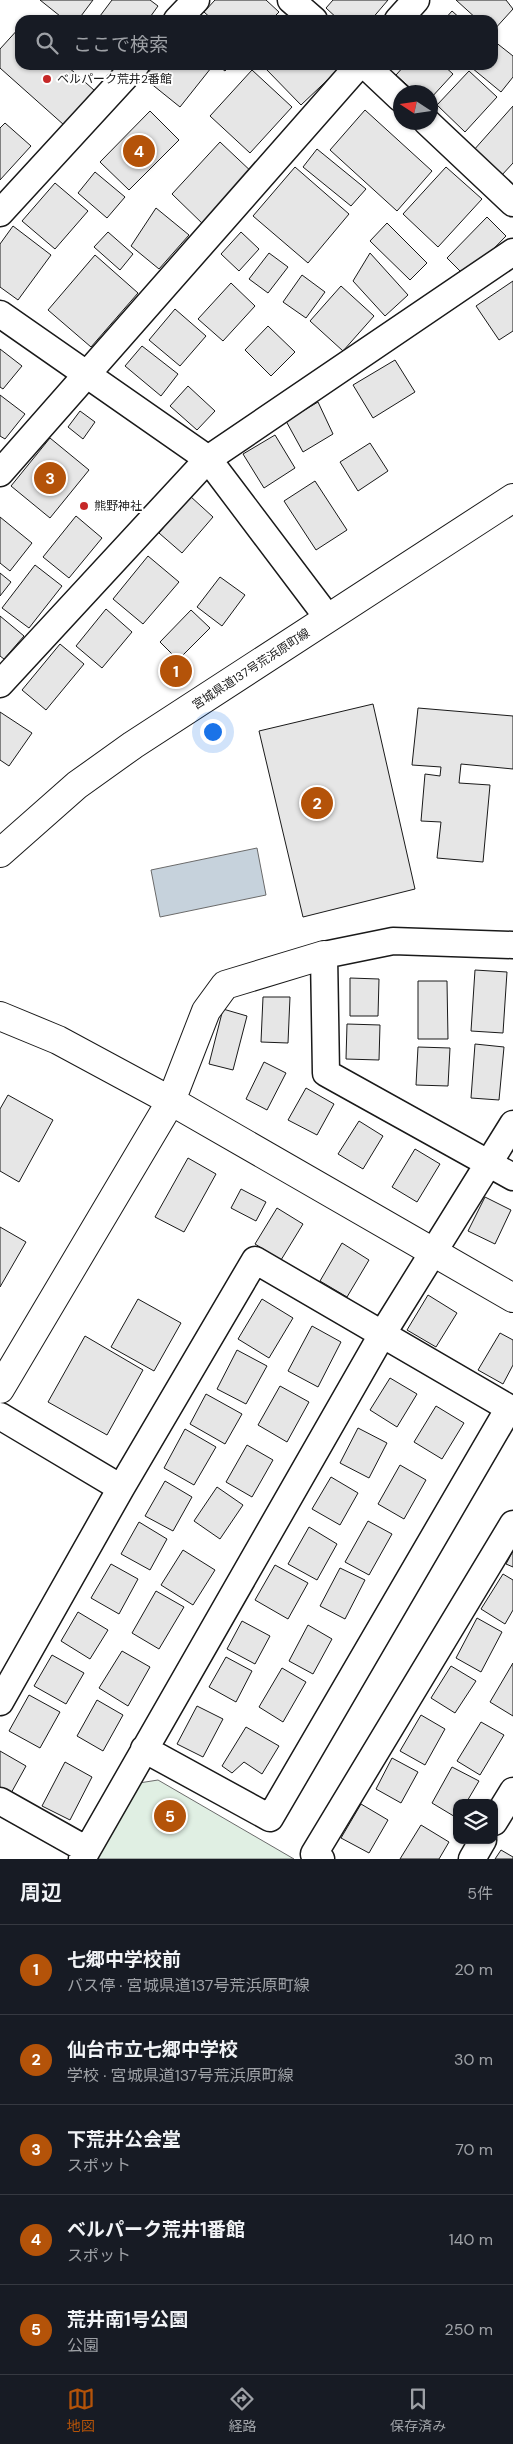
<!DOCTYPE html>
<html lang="ja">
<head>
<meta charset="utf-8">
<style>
  body { margin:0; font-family:"DM Sans","Noto Sans JP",sans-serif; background:#20242c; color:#f1f3f6 }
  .controls { position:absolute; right:15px; bottom:15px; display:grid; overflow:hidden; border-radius:10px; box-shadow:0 1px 4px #0004 }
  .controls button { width:45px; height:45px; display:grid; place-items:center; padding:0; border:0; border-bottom:1px solid #363941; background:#171b24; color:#f1f3f6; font:25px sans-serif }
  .compass { position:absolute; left:393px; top:85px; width:45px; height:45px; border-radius:50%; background:#171b24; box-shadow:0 1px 4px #0004; rotate:282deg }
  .you { position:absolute; left:212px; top:731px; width:18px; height:18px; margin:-12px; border:4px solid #fff; border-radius:50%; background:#1a73e8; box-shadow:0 0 0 8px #1a73e833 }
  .badge { display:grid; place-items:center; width:32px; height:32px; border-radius:50%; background:#b45309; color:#fff; font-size:16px; font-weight:700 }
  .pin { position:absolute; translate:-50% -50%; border:2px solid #fff; box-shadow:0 1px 5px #0006 }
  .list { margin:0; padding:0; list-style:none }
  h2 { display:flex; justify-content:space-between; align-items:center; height:65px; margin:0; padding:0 20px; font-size:21px }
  h2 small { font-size:16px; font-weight:400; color:#9ea1a6 }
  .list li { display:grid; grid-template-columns:32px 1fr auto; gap:15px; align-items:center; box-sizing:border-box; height:90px; padding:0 20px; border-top:1px solid #363941 }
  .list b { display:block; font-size:19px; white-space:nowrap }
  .list p { margin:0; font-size:16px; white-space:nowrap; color:#9ea1a6 }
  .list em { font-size:16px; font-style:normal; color:#9ea1a6 }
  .icon { flex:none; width:28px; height:28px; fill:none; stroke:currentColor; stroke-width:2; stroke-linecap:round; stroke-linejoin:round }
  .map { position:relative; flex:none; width:513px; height:1859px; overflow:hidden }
  .search { position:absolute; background:#171b24; box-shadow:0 1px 4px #0004; left:15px; right:15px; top:15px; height:55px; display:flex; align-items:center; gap:12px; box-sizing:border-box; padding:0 18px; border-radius:15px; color:#9ea1a6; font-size:19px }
  .sheet { height:515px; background:#171b24 }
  nav { display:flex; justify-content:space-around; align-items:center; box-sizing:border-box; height:70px; border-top:1px solid #363941; background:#171b24; font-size:14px; color:#9ea1a6 }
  nav a { display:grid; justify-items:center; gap:2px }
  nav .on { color:#b45309 }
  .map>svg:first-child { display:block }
  .green { fill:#e0efe3; stroke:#6a6a6a }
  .water { fill:#c6d2dc; stroke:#6a6a6a }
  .building { fill:#e6e6e6; stroke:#1a1a1a }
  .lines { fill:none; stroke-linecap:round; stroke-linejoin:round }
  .street-casing { stroke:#1a1a1a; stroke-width:29 }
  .secondary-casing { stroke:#1a1a1a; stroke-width:30 }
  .street { stroke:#fff; stroke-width:26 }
  .secondary { stroke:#fff; stroke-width:28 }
  .poi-dot { fill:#c62828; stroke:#fff; stroke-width:2 }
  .labels { text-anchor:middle; stroke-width:4; stroke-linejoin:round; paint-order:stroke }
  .poi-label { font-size:12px; fill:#1a1a1a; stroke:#fff; text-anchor:start }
  .street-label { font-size:12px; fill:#1a1a1a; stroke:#fff }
</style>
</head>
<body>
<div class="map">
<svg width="513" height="1859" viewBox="0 0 513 1859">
  <rect width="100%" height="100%" fill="#fff"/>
  <path class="green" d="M158 1780 294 1859H95L139 1783Z"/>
  <path class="water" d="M257 848 266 895 160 917 151 870Z"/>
  <path class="building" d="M40 0H93L78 20H65Z
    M112 0H150L158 6 148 20H97Z
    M215 0H266L279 12 271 20H213L204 12Z
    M333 0H388L371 20H339L326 8Z
    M456 0H506L513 9 493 31V20H478Z
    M452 11 462 20H444Z
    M20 27V65H66L95 91 64 125 0 68V49Z
    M494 41 513 56V77L501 92 472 68 474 65H493Z
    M154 65H207L211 68 180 107 144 78Z
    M217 65H230L225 71Z
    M270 65H338L340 68 301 105 266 69Z
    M405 65H443L453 74 430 99V92H415L396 75Z
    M252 70 292 107 250 153 210 116Z
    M469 71 497 97 465 132 437 105Z
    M513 106V163L501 176 473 151Z
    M365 110 432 171 397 211 330 150Z
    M150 111 179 140 129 190 100 162Z
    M5 123 31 146 0 180V128Z
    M220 142 255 175 206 227 172 194Z
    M317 149 366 189 351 206 303 167Z
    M295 167 349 214 308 263 253 216Z
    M446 167 482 199 438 247 403 214Z
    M95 172 125 197 107 218 78 193Z
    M55 183 88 211 55 249 22 221Z
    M156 208 189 235 159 269 131 246Z
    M487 217 506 236 466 277 447 258Z
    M387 223 427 263 410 280 370 241Z
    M13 226 51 255 18 300 0 287V244Z
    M108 232 133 254 120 270 94 247Z
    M241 232 259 249 239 271 221 254Z
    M269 253 288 267 268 293 249 279Z
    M370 253 408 295 385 316 353 281Z
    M95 255 138 293 91 347 48 310Z
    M302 275 325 292 306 318 283 302Z
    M513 281V331L499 340 476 306Z
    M231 283 255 306 223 341 198 319Z
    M341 286 374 316 343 351 310 321Z
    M175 309 206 336 180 366 149 340Z
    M268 326 295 352 271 376 245 350Z
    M142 346 178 374 161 396 125 366Z
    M0 349 22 366 3 389 0 387Z
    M395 360 415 392 373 418 353 385Z
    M188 386 215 411 197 430 170 406Z
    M0 395 25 414 5 439 0 436Z
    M318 402 333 434 303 452 286 421Z
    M80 411 95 422 83 439 68 427Z
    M275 435 295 468 264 488 243 454Z
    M50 438 89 470 50 518 11 486Z
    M370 443 388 471 358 491 340 462Z
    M315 481 347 530 316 550 284 501Z
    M190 496 213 517 182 553 159 533Z
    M76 516 102 538 69 578 43 557Z
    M0 517 32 543 10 571 0 563Z
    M148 556 179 582 143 624 113 599Z
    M35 565 62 586 29 628 2 608Z
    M0 573 11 582 0 596Z
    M220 577 245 595 222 626 197 607Z
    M106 609 132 632 102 668 76 646Z
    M191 610 210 628 178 660 160 642Z
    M0 616 24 636 4 659 0 656Z
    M60 644 84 664 46 710 22 690Z
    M373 704 415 889 303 917 259 731Z
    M418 708 513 716V769L461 764 459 783 490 785 483 862 437 858 441 822 421 821 425 774 440 776 441 767 412 765Z
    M0 712 32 733 9 766 0 760Z
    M475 970 507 972 503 1033 471 1031Z
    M350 978 379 979 378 1016H350Z
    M418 981H447L448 1039H418Z
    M263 997H290L288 1043 261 1042Z
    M223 1009 247 1016 233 1070 209 1064Z
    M347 1024 380 1025 379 1060 346 1059Z
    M475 1044 504 1047 499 1100 471 1098Z
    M418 1047 450 1048 448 1086 416 1085Z
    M264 1062 286 1073 267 1110 246 1099Z
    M306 1088 334 1104 317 1135 288 1120Z
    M8 1095 53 1120 19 1182 0 1171V1109Z
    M359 1121 383 1136 363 1169 338 1154Z
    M415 1149 440 1164 417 1202 392 1187Z
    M188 1158 216 1174 184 1232 155 1217Z
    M241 1189 266 1202 256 1221 231 1208Z
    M485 1197 511 1210 495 1244 468 1231Z
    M277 1208 303 1224 281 1260 255 1244Z
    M0 1227 26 1242 0 1287Z
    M342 1243 369 1260 347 1297 320 1281Z
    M428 1295 457 1313 436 1347 407 1330Z
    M138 1299 181 1323 154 1371 111 1347Z
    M262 1299 293 1318 269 1358 238 1339Z
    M312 1326 341 1342 318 1387 288 1371Z
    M500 1333 513 1340V1365L503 1384 478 1370Z
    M85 1336 143 1370 107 1435 48 1402Z
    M237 1350 267 1366 246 1404 217 1389Z
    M390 1378 417 1394 397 1427 370 1410Z
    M280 1386 309 1402 287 1442 258 1425Z
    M206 1394 242 1414 225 1444 190 1424Z
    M436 1406 464 1423 442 1459 414 1442Z
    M358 1428 387 1443 369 1478 340 1463Z
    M185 1429 216 1447 194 1485 164 1468Z
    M247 1445 273 1460 252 1497 226 1482Z
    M400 1465 426 1480 404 1519 378 1504Z
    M331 1477 358 1493 340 1525 312 1509Z
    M165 1481 192 1497 173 1531 145 1516Z
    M217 1487 243 1505 220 1539 194 1521Z
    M368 1521 392 1534 369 1575 345 1562Z
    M139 1522 167 1539 150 1570 121 1554Z
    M309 1527 337 1544 317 1580 288 1564Z
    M183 1550 215 1570 193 1605 161 1585Z
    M513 1551V1567L506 1564Z
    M111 1564 138 1579 119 1614 91 1598Z
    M275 1565 308 1583 288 1619 255 1600Z
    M340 1568 365 1580 345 1619 320 1606Z
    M503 1574 513 1580V1610L505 1624 481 1609Z
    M156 1591 184 1607 159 1649 132 1633Z
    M78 1612 108 1630 90 1659 61 1641Z
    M477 1618 502 1632 481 1672 456 1658Z
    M242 1621 270 1636 255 1664 227 1649Z
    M308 1625 332 1639 313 1674 289 1661Z
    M122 1651 150 1667 128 1706 99 1688Z
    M52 1655 84 1673 66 1704 34 1686Z
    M226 1657 252 1671 236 1702 209 1687Z
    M513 1663V1716L490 1702Z
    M451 1666 476 1681 455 1713 431 1698Z
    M282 1668 306 1682 283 1722 259 1707Z
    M29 1695 60 1712 40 1748 9 1731Z
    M97 1700 123 1715 103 1751 77 1736Z
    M197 1706 223 1719 203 1757 177 1744Z
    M421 1715 445 1729 425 1765 400 1751Z
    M481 1722 504 1735 480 1775 457 1761Z
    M246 1727 279 1746 262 1774 244 1762 232 1773 222 1766Z
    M0 1751 26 1766 10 1795 0 1789Z
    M392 1758 418 1772 401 1803 376 1789Z
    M65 1762 92 1777 70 1820 42 1806Z
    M452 1767 479 1781 466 1803H457V1818L432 1803Z
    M361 1804 388 1820 369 1853 341 1838Z
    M421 1825 449 1842 439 1859H400Z
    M501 1850 513 1857V1859H495Z"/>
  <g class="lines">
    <defs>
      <path id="street" d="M291 0 314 20
        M177 20 196 0
        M398 20 416 0
        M365 65 400 98
        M427 122 513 203
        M0 213 136 65
        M0 314 208 459 328 618
        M0 473 359 65
        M0 684 208 459 513 252
        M513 945 393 941 324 955 326 1073 513 1177
        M0 1416 121 1488
        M0 1702 121 1488 255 1260 509 1408 270 1818 144 1749
        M0 1801 87 1850
        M494 1822 513 1791
        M82 1859 383 1333 513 1124
        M321 1859 314 1854 513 1524
        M472 1859 483 1840"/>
      <path id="secondary" d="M0 853 77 785 133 745 513 498
        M0 1016 58 1040 171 1101 513 1298
        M0 1389 171 1101 206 1011 225 985 324 955"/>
    </defs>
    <use href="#street" class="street-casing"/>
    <use href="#secondary" class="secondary-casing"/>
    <use href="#street" class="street"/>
    <use href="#secondary" class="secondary"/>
  </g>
  <g class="poi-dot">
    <circle cx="47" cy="79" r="5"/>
    <circle cx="84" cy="506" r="5"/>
  </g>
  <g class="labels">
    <g class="poi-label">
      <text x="57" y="83">ベルパーク荒井2番館</text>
      <text x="94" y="510">熊野神社</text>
    </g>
    <g class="street-label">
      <text transform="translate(251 669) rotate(-33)" y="4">宮城県道137号荒浜原町線</text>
    </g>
  </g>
</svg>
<div class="controls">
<button><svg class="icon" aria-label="layers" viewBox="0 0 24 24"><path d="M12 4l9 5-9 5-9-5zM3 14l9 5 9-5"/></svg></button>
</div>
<svg class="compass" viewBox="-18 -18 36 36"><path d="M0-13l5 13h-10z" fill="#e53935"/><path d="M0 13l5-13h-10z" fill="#9ea1a6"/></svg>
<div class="you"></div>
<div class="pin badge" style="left:176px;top:671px">1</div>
<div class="pin badge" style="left:317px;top:803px">2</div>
<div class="pin badge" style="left:50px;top:478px">3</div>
<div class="pin badge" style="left:139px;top:151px">4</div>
<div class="pin badge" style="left:170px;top:1816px">5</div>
<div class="search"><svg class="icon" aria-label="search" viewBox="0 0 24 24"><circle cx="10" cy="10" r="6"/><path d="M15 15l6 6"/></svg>ここで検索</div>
</div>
<section class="sheet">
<h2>周辺<small>5件</small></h2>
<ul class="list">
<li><span class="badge">1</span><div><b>七郷中学校前</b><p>バス停 · 宮城県道137号荒浜原町線</p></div><em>20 m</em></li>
<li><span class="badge">2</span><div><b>仙台市立七郷中学校</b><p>学校 · 宮城県道137号荒浜原町線</p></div><em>30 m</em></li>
<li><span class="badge">3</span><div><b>下荒井公会堂</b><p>スポット</p></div><em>70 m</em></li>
<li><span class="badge">4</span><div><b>ベルパーク荒井1番館</b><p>スポット</p></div><em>140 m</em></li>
<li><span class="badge">5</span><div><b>荒井南1号公園</b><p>公園</p></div><em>250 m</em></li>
</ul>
</section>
<nav>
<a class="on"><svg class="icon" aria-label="map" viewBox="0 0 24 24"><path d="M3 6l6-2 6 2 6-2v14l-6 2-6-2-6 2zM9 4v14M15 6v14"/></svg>地図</a>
<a><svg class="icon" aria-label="directions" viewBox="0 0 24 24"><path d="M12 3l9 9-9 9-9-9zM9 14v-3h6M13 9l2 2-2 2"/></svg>経路</a>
<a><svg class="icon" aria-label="saved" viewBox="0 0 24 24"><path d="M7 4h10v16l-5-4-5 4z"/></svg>保存済み</a>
</nav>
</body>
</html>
